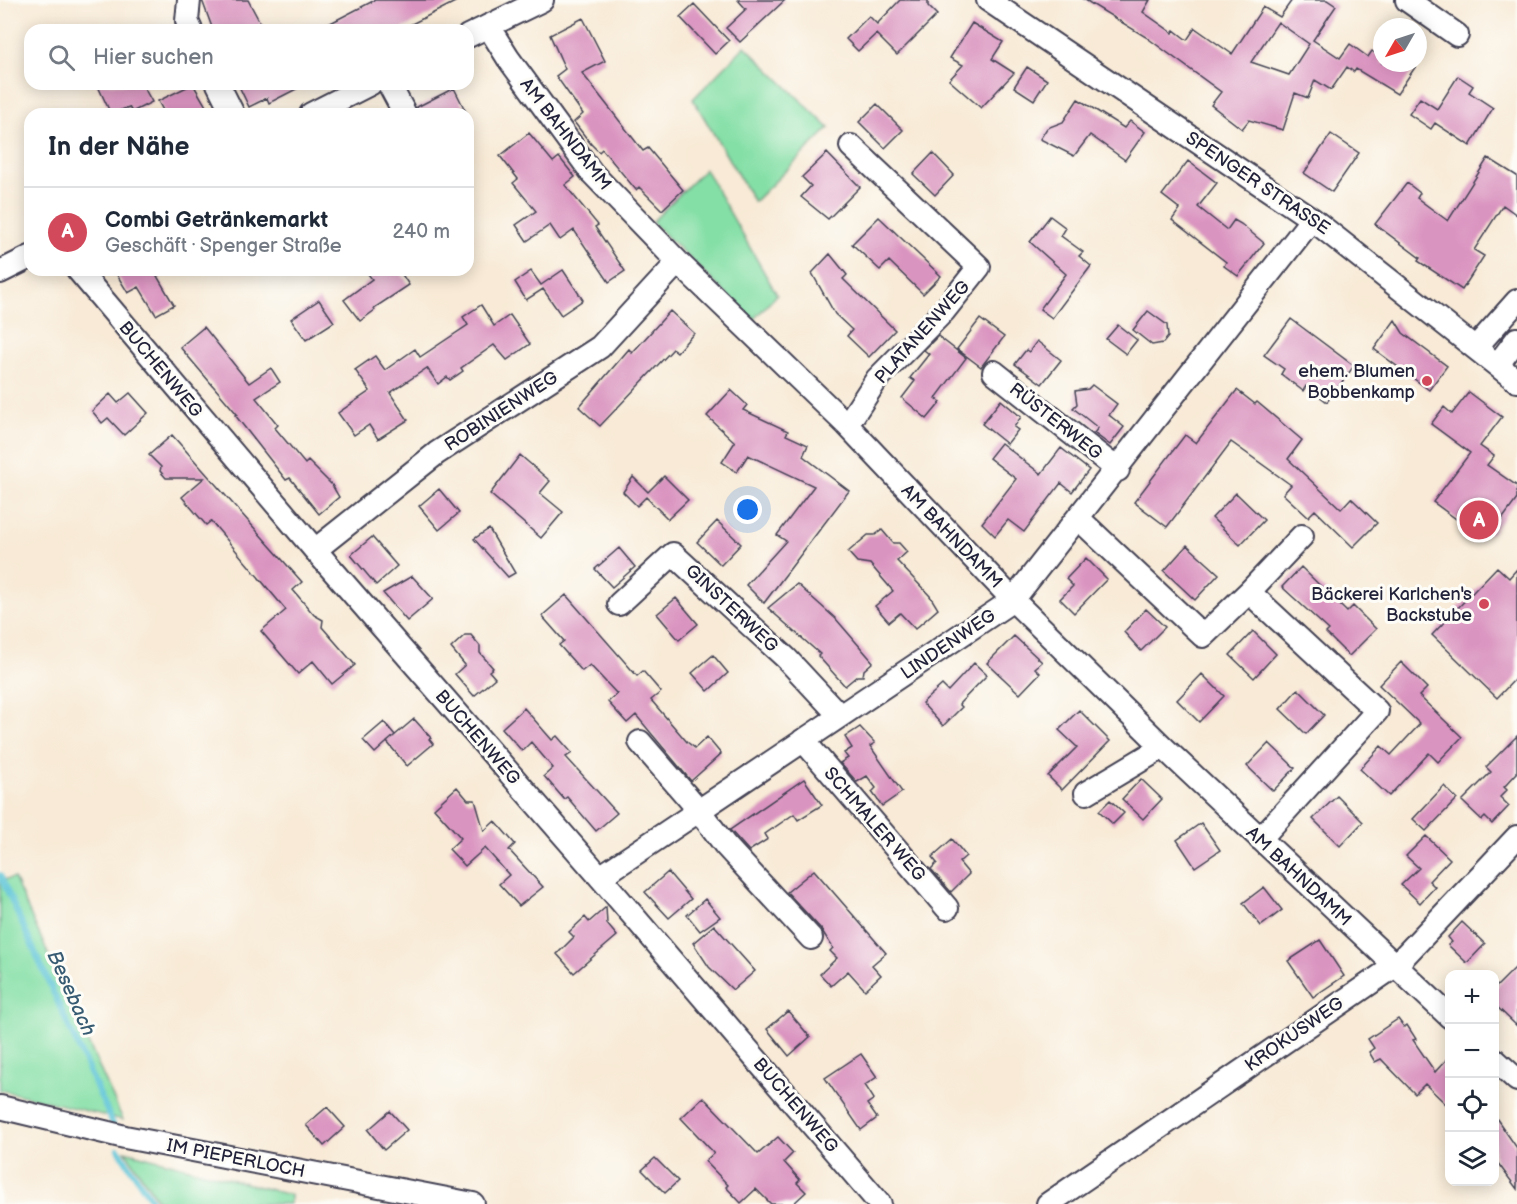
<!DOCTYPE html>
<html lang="de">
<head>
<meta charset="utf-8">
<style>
  body { margin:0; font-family:"Balsamiq Sans",sans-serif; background:#f6f6f7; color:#1f2937 }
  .controls { position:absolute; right:18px; bottom:18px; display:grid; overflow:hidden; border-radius:12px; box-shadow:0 3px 15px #0003 }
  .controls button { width:54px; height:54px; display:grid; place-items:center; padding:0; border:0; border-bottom:2px solid #e0e1e3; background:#fff; color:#1f2937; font:30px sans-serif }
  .compass { position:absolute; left:1373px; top:18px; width:54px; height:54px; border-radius:50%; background:#fff; box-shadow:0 3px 15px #0003; rotate:231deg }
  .you { position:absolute; left:748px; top:510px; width:21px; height:21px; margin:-15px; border:4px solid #fff; border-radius:50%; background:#1a73e8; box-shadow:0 0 0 9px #1a73e833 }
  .badge { display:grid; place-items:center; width:39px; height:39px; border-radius:50%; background:#d1495b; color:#fff; font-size:20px; font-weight:700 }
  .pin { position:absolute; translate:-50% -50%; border:3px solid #fff; box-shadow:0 2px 6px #0006 }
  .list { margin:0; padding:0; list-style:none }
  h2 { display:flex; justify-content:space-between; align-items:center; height:78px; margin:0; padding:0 24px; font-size:26px }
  h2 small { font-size:20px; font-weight:400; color:#747a83 }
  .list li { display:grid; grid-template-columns:39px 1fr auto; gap:18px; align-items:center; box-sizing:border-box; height:90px; padding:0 24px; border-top:2px solid #e0e1e3 }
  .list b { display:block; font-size:22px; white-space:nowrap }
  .list p { margin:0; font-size:20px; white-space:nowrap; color:#747a83 }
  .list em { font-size:20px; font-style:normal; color:#747a83 }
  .icon { flex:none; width:33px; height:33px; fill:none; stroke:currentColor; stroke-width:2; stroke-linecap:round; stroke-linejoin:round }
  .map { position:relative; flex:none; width:1517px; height:1204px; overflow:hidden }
  .search { position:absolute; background:#fff; box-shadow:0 3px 15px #0003; left:24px; top:24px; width:450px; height:66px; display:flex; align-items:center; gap:15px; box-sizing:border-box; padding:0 21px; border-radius:18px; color:#747a83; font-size:22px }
  .panel { position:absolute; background:#fff; box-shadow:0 3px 15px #0003; left:24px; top:108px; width:450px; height:168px; border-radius:18px }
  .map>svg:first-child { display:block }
  .green { fill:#84dfa6; stroke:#538070; stroke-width:1.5 }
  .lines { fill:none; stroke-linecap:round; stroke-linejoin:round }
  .stream { stroke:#5bc4d7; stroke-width:6 }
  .building { fill:#da94c0; fill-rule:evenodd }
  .minor-casing { stroke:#424052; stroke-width:26 }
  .minor { stroke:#fff; stroke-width:22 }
  .poi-dot { fill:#d1495b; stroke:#fdfcf7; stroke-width:2 }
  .labels { text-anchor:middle; stroke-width:6; stroke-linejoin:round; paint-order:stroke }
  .street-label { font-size:18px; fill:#22223b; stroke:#fdfcf7 }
  .poi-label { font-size:18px; fill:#22223b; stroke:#fdfcf7; text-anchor:end }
  .water-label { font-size:20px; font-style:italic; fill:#365b72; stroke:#fdfcf7 }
</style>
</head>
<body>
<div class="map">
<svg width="1517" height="1204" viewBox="0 0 1517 1204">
  <rect width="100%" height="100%" fill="#fdfcf7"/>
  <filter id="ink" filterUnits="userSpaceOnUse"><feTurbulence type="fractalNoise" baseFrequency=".0167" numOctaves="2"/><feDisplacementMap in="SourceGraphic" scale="12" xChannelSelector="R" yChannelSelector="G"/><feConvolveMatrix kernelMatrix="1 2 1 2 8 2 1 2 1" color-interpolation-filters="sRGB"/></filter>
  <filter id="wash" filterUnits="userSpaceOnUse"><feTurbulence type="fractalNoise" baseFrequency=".008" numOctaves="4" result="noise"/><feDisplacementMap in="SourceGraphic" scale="24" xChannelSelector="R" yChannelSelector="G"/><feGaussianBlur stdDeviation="1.35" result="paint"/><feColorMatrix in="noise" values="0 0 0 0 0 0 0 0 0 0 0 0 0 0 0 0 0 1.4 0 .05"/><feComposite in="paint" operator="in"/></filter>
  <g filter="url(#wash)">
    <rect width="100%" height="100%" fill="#f8ead6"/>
    <path class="green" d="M745 46 829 128 754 202 693 99Z
      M705 169 777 295 753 320 652 222Z
      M14 878 123 1120 0 1090V880Z
      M125 1151 290 1195V1204H160Z"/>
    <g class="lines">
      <path class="stream" d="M0 875 113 1124
        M118 1149 154 1204"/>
    </g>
    <g id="blocks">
      <path class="building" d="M202 0H248L264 30H213Z
        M375 0H459L400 30H317Z
        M738 0H785L740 42 726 28 746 9Z
        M900 0H928V6L937 15 897 55 876 34 858 51 846 39 869 16 877 24Z
        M1085 0H1150L1143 12 1173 33 1174 30 1187 40 1195 28 1232 54 1263 7 1280 17 1292 0H1327L1336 6 1313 40 1340 58 1350 44 1368 57 1372 51 1382 58V63H1418L1397 94 1356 69 1354 72 1347 67 1331 90 1315 80 1308 98 1295 93 1283 130 1249 120 1242 129 1211 105 1221 92 1146 37ZM1278 22 1309 44 1289 75 1251 62Z
        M694 4 729 41 715 54 680 17Z
        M583 18 605 61 582 73 643 151 648 148 683 190 662 210 639 187 636 190 602 149 599 152 591 144 574 122 583 114 556 76 565 69 550 35Z
        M972 23 1003 42 992 59 1014 73 981 108 949 80 963 65 950 58Z
        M1027 67 1047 80 1034 100 1014 87Z
        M1458 76 1473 86 1469 92 1493 108 1470 146 1435 123 1431 129 1409 114 1420 98 1437 109Z
        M97 84H142L152 102 132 112 129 107 111 114Z
        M193 84 207 108 204 109 207 114H165L158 101Z
        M238 84H306L269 103 267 98 249 107Z
        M454 88 467 114H418L417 107Z
        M1078 99 1124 128 1130 121 1145 132 1125 160 1090 135 1074 156 1040 139 1047 128 1063 122Z
        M877 104 903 130 885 148 859 122Z
        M529 133 553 162 559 157 575 177 565 185 598 225 595 227 625 271 609 282 574 230 560 240 550 225 527 241 516 225 536 211 513 183 518 179 500 156Z
        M1331 134 1359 153 1332 192 1304 173Z
        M827 153 860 187 828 219 801 197 811 186 802 177Z
        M933 153 954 175 935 195 913 174Z
        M1488 158 1517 176V215L1503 205 1474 250 1484 256 1462 290 1418 261 1420 258 1375 224 1407 183 1420 193 1417 198 1448 221Z
        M1188 161 1217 183 1198 207 1227 230 1234 220 1241 224 1264 243 1238 276 1224 266 1226 262 1172 220 1180 209 1162 195Z
        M1050 216 1066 228 1061 236 1083 252 1079 256 1091 266 1052 318 1040 309 1066 274 1030 242Z
        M879 217 941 276 923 294 889 261 880 270 852 244Z
        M830 254 847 275 843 279 895 330 869 357 847 336 852 330 835 314 812 273Z
        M125 270H167L157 276 174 305 156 315 139 287 128 293 117 275Z
        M365 270H399L409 285 374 308 375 310 360 321 344 300 372 279Z
        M563 270 583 300 561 315 543 289 526 300 515 282 531 271 541 285Z
        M319 300 334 322 306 340 291 319Z
        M481 305 494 326 510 315 530 344 507 360 494 345 461 368 463 371 450 380 447 377 438 384 427 368 390 393 408 420 378 439 369 425 354 435 338 413 370 391 355 370 375 356 385 370 415 349 420 357 468 325 463 317Z
        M670 311 694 333 677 352 673 349 600 426 579 407 629 349 632 353Z
        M1148 311 1167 325 1168 337 1163 343 1152 345 1133 330Z
        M980 319 1004 337 981 367 957 349Z
        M1291 319 1354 366 1327 402 1306 386 1303 391 1281 374 1284 369 1264 355Z
        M1395 320 1403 333 1447 366 1429 390 1374 349Z
        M1118 325 1137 340 1126 354 1106 339Z
        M204 327 249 383 271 368 280 382 256 398 278 425 275 428 305 464 308 461 332 485 339 497 319 514 290 478 286 480 235 415 237 414 180 347Z
        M938 336 966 358 936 398 941 402 927 419 902 398 915 381 910 378 929 354 924 350Z
        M1037 341 1061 360 1042 384 1015 364 1026 350 1029 352Z
        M1092 385 1117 404 1109 415 1124 427 1110 445 1094 433 1098 428 1073 408 1077 404 1075 391 1088 389Z
        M731 390 747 405 743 410 788 431 786 435 808 445 803 456 849 491 764 603 746 585 786 541 777 535 814 486 748 455 737 472 722 462 735 442 707 416Z
        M1237 390 1255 404 1257 402 1302 440 1288 459 1341 509 1351 498 1377 523 1353 547 1315 510 1308 517 1283 494 1291 485 1231 442 1167 527 1134 502 1185 435 1196 443Z
        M1469 392 1502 417 1480 446 1494 456 1487 465 1517 486V499L1492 533 1478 535 1433 502 1470 453 1431 424 1444 407 1452 414Z
        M130 393 148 413 124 435 108 418 102 423 92 411 110 394 118 403Z
        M1001 400 1021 417 1014 427 1018 430 1007 444 982 424Z
        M172 435 302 582 293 590 314 615 323 620 322 627 355 665 332 684 313 661 298 674 261 631 286 610 211 521 206 525 182 497 204 478H166L160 471 161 467 149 455Z
        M1001 443 1041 474 1061 448 1089 470 1072 492 1061 483 1024 532 1008 520 995 536 982 523 1016 479 989 458Z
        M520 455 550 481 540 493 563 512 541 538 490 494Z
        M664 476 688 500 668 519 646 497 637 506 623 492 633 477 648 492Z
        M439 489 459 513 439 530 419 506Z
        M1236 493 1264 520 1240 545 1212 518Z
        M717 521 741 544 721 565 697 542Z
        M489 529 515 573 508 577 474 539Z
        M882 530 893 543H899L907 552 897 561 930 596 938 609 915 629 900 613 889 622 875 606 893 591 870 564 857 562 848 552 868 535H875Z
        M372 537 397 566 376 585 351 555Z
        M1187 545 1219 574 1195 600 1164 571Z
        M619 548 635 567 612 587 595 569Z
        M1086 558 1107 579 1074 613 1060 599 1073 586 1066 579Z
        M1301 567 1347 612 1353 606 1376 629 1349 656 1326 633 1329 630 1282 587Z
        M1497 567 1509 578 1517 569V677L1497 698 1432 635Z
        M412 576 433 599 407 621 383 593Z
        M797 584 836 619 873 662 864 670 863 676H857L845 686 818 656 820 654 768 608Z
        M566 595 637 676 643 671 661 692 651 700 687 742 695 748 707 737 721 754 691 781 636 715 627 723 608 702 617 694 590 665 582 671 559 645 564 641 542 616Z
        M676 598 698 624 679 640 657 614Z
        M1146 609 1165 627 1141 651 1124 632Z
        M1253 631 1276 654 1254 678 1230 655Z
        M465 635H471L480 646V653L493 668 489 671 495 678 474 696 455 674 465 665 451 648Z
        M1014 636 1042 662 1035 668 1040 673 1020 694 987 663Z
        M713 655 728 673 708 691 692 673Z
        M1401 662 1427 688 1419 696 1462 737 1438 762 1429 753 1389 796 1360 769 1381 746 1391 755 1420 724 1379 685Z
        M974 663 987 675 959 704 962 707 943 726 922 703 942 685 948 691Z
        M1202 674 1224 696 1199 722 1177 700Z
        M1298 689 1324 715 1306 734 1280 709Z
        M524 708 552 740 557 736 572 753 566 757 617 813 596 831 567 797 564 799 544 776 553 768 531 742 522 751 502 728Z
        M1079 710 1110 741 1062 790 1048 776 1077 747 1059 730Z
        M414 719 431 738 429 739 433 744 407 766 387 742Z
        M384 722 395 735 375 753 363 740Z
        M860 727 875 743 870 746 902 792 882 806 872 792 876 788 867 776 857 782 840 763 848 758 844 753 852 748 845 737Z
        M1517 736V773L1504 787 1507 790 1500 797 1509 806 1492 824 1485 817 1482 820 1462 801 1491 772 1486 767Z
        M1269 743 1295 768 1273 791 1247 766Z
        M804 779 822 805 798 820 794 814 765 834 768 839 749 851 730 830Z
        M1141 779 1162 799 1143 819 1122 799Z
        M1444 786 1457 799 1426 831 1413 819Z
        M457 787 468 800H475L484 831 495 821 515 844 509 850 543 887 519 906 499 884 509 875 485 848 465 866 449 849 461 838 434 808Z
        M1337 796 1363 822 1340 846 1313 819Z
        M1110 800 1124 813 1113 824 1099 811Z
        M1201 823 1220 850 1195 867 1177 840Z
        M1426 836 1450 859 1429 881 1435 887 1420 903 1401 885 1419 868 1406 856Z
        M952 839 966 856 959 862 969 874 951 892 931 869 937 863 932 857Z
        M814 870 886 953 872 965 881 975 865 990 848 971 831 986 820 974 837 958 830 951 833 948 821 929 787 892Z
        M668 872 691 899 669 918 645 892Z
        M1264 887 1282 910 1261 926 1243 903Z
        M705 899 720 917 700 931 687 915Z
        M606 907 607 924 617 936 574 973 557 954 574 937 569 932 585 917 589 922Z
        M1462 922 1485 944 1467 963 1448 945 1452 942 1448 937Z
        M714 925 755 971 733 990 709 967 693 943Z
        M1320 940 1344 976 1313 997 1288 961Z
        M1517 966V1026L1494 1004V989Z
        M788 1011 810 1037 789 1056 767 1029Z
        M1398 1019 1404 1027 1407 1025 1416 1039 1413 1040 1435 1072 1449 1057V1107L1425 1084 1415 1094 1381 1059 1375 1062 1369 1052 1374 1048 1368 1039Z
        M861 1054 877 1077 865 1085 874 1099 867 1104 877 1118 861 1130 825 1078Z
        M703 1097 758 1154 778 1137 793 1153 784 1162 800 1180 797 1183 806 1192 793 1204H771L756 1189 741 1203 726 1187 728 1185 705 1161 714 1153 681 1118Z
        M327 1107 345 1127 324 1146 306 1125Z
        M390 1111 407 1130 384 1150 368 1130Z
        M1494 1115 1517 1148V1189L1494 1158Z
        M655 1158 678 1181 665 1193 642 1170Z"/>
    </g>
  </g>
  <g filter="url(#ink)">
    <use href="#blocks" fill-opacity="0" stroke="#424052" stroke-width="1.5"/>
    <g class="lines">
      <defs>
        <path id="minor" d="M189 0 187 21 191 30
          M988 0 1312 219 1517 381
          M1407 0 1457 35
          M488 26 508 58 592 173 678 262 847 425 1013 600 1163 747 1450 1017
          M468 36 542 0
          M218 84 233 114
          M389 84 405 114
          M311 114 370 84
          M78 270 315 550 600 877 880 1204
          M0 272 30 257
          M1476 347 1517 301
          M1498 364 1517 339
          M994 372 1118 470
          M847 425 877 379 944 311 979 267 851 146
          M1079 519 1203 636 1249 592 1377 711 1260 839
          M315 550 437 453 600 347 678 262
          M1249 592 1302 536
          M619 604 673 554 786 658 840 716
          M803 740 947 908
          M640 742 698 809 725 845 811 938
          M1086 793 1163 747
          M600 877 1013 600 1312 219
          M1494 1059 1517 1080
          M0 1107 125 1137 473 1204
          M1048 1204 1395 966 1517 837"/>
      </defs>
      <use href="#minor" class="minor-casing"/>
      <use href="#minor" class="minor"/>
    </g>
  </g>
  <g class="poi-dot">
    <circle cx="1427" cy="381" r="6"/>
    <circle cx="1484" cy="604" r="6"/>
  </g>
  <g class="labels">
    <g class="street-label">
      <text transform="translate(566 134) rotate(52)" y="6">AM BAHNDAMM</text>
      <text transform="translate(1258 183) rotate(34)" y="6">SPENGER STRASSE</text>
      <text transform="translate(922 332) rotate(-48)" y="6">PLATANENWEG</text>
      <text transform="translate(161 369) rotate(50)" y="6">BUCHENWEG</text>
      <text transform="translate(501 411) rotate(-33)" y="6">ROBINIENWEG</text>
      <text transform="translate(1056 421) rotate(38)" y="6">RÜSTERWEG</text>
      <text transform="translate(952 536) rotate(46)" y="6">AM BAHNDAMM</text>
      <text transform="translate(732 608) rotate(43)" y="6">GINSTERWEG</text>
      <text transform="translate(948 644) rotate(-34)" y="6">LINDENWEG</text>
      <text transform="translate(478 737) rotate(49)" y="6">BUCHENWEG</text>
      <text transform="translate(875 824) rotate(49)" y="6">SCHMALER WEG</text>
      <text transform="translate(1299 876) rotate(43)" y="6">AM BAHNDAMM</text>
      <text transform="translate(1294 1034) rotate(-35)" y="6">KROKUSWEG</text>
      <text transform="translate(796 1105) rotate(49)" y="6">BUCHENWEG</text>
      <text transform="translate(236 1158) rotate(11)" y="6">IM PIEPERLOCH</text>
    </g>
    <g class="poi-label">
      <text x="1415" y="377">ehem. Blumen<tspan x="1415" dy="21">Bobbenkamp</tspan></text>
      <text x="1472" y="600">Bäckerei Karlchen's<tspan x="1472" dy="21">Backstube</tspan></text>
    </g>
    <g class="water-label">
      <text transform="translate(72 993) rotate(66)" y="7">Besebach</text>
    </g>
  </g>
</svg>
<div class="controls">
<button>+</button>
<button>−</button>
<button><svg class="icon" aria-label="locate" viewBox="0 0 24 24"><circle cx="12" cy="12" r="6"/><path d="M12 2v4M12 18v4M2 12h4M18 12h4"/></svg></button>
<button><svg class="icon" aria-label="layers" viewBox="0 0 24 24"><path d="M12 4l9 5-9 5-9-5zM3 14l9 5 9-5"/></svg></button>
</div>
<svg class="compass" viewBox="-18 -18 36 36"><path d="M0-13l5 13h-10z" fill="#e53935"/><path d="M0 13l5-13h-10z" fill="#747a83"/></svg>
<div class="you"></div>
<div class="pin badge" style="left:1479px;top:520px">A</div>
<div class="search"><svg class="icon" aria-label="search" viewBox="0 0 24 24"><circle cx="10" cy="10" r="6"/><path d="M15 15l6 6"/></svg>Hier suchen</div>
<section class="panel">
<h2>In der Nähe<small></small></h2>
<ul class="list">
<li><span class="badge">A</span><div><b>Combi Getränkemarkt</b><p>Geschäft · Spenger Straße</p></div><em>240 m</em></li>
</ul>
</section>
</div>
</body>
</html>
